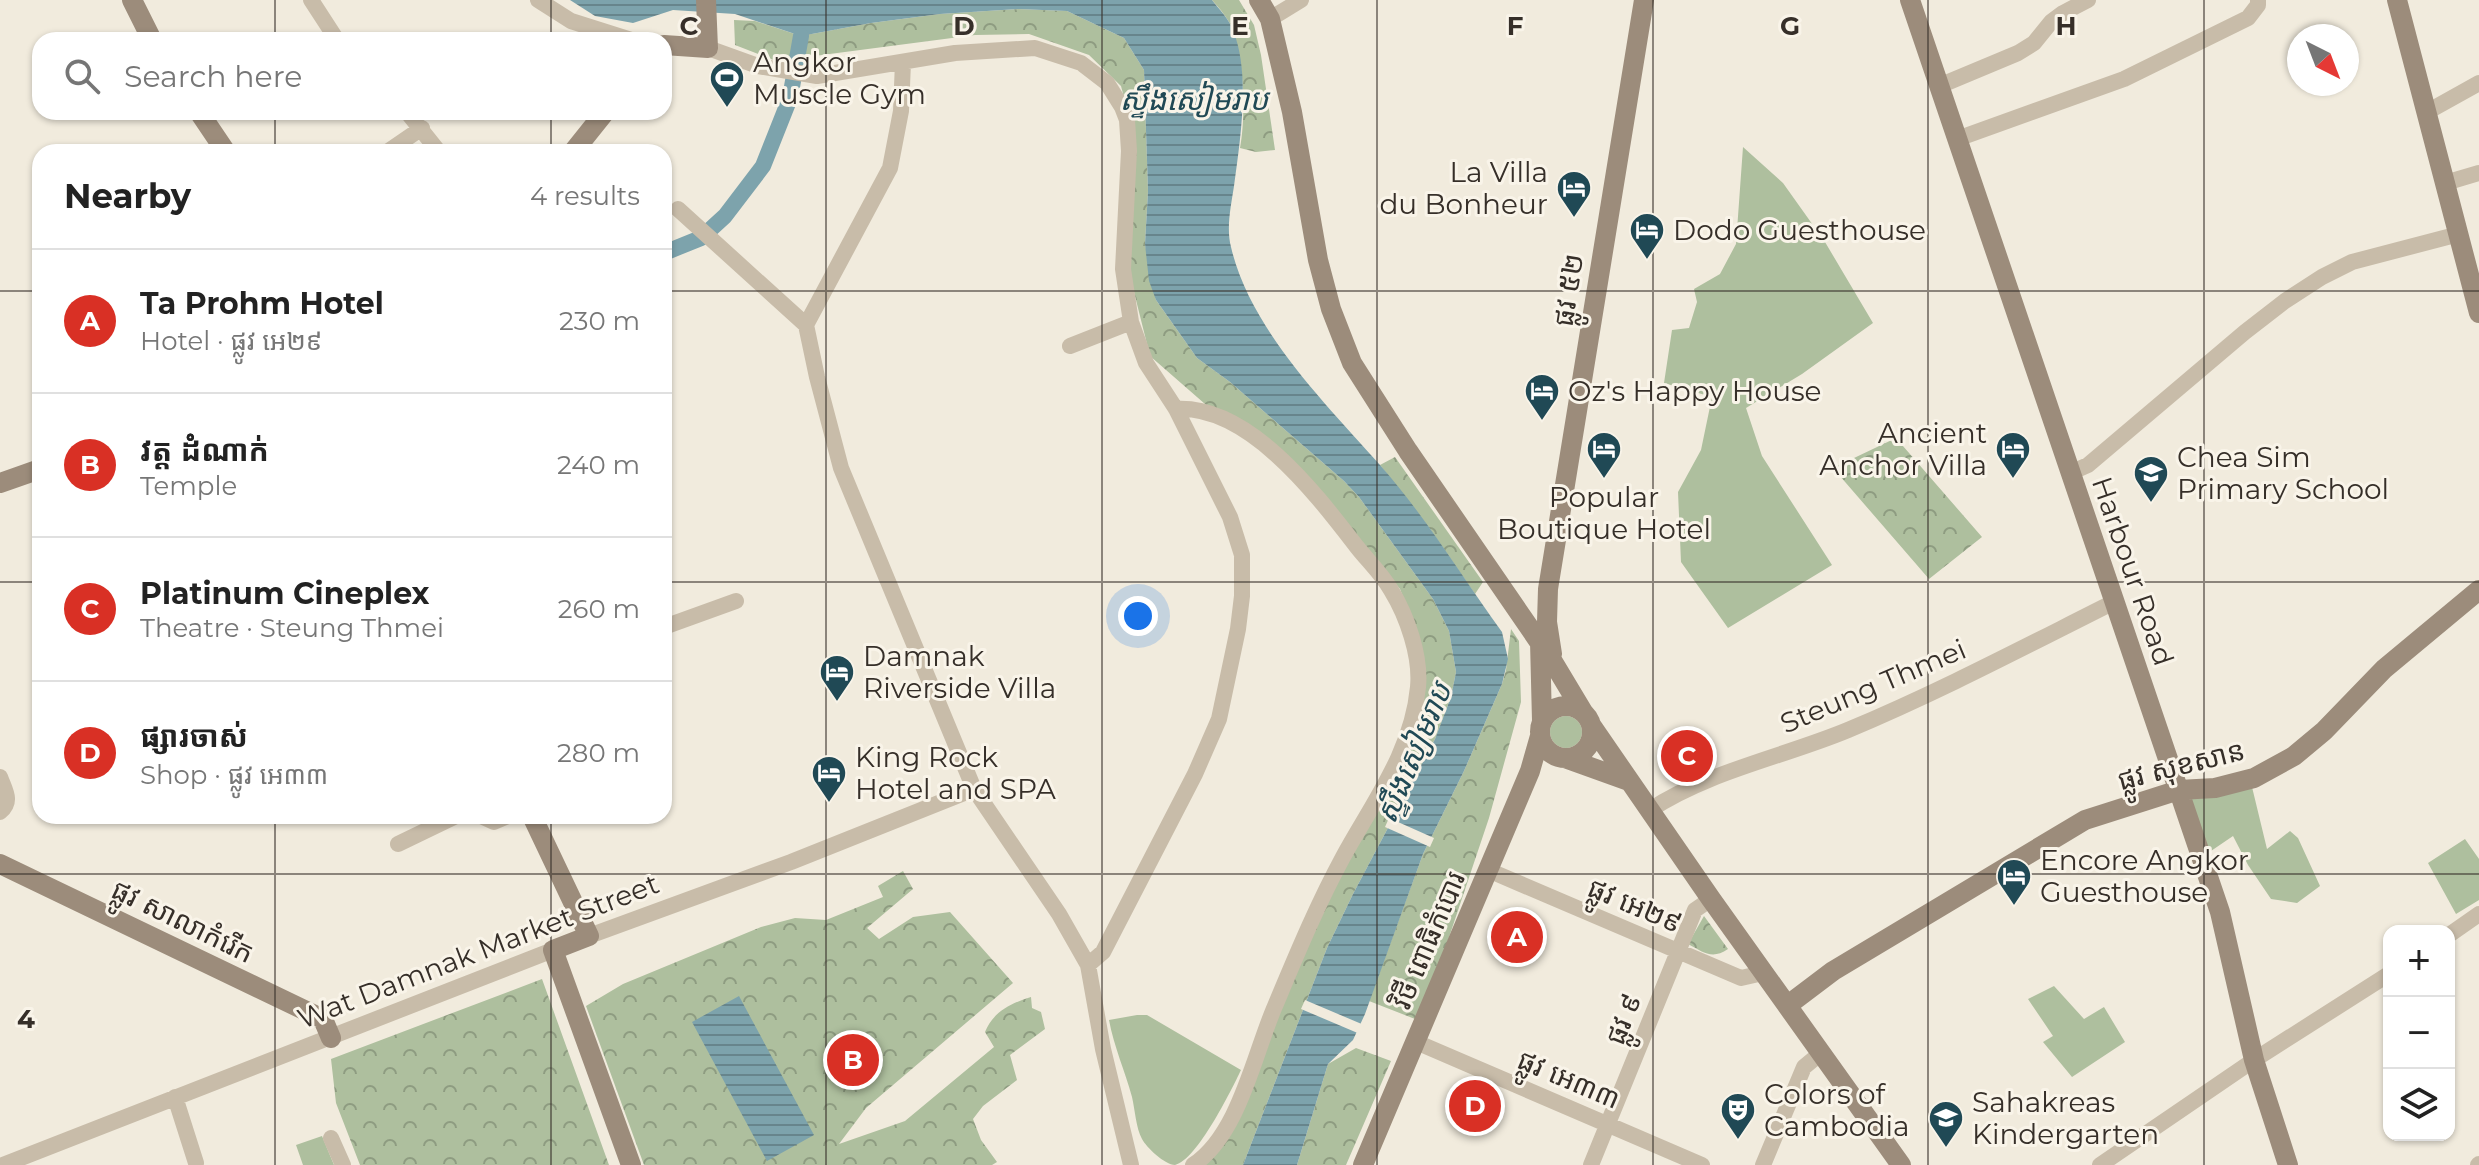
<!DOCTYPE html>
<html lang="en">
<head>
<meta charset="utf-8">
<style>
  body { margin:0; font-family:Montserrat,"Noto Sans Khmer",sans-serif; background:#f2f2f2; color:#222 }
  .controls { position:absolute; right:24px; bottom:24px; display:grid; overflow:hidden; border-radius:16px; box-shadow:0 2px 6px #0004 }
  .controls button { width:72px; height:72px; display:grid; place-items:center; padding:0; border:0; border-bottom:2px solid #e0e0e0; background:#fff; color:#222; font:40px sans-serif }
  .compass { position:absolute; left:2287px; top:24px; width:72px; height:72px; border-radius:50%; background:#fff; box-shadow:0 2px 6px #0004; rotate:138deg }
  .you { position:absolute; left:1138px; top:616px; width:28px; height:28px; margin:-20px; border:6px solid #fff; border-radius:50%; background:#1a73e8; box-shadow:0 0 0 12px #1a73e833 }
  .badge { display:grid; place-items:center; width:52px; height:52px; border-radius:50%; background:#d93025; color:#fff; font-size:26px; font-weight:700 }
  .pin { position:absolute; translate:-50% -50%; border:4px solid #fff; box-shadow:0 2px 8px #0006 }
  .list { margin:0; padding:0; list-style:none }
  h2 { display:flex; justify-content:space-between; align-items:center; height:104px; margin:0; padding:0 32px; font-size:34px }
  h2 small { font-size:26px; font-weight:400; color:#767676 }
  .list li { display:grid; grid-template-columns:52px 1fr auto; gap:24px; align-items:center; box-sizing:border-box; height:144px; padding:0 32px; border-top:2px solid #e0e0e0 }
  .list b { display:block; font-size:30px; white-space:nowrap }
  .list p { margin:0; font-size:26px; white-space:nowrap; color:#767676 }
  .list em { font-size:26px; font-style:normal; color:#767676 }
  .icon { flex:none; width:44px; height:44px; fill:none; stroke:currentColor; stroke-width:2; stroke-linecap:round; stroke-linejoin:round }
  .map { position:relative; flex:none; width:2479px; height:1165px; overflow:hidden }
  .search { position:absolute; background:#fff; box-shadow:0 2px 6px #0004; left:32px; top:32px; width:640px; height:88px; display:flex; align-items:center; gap:20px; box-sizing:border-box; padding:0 28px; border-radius:24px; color:#767676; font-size:30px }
  .panel { position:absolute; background:#fff; box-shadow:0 2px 6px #0004; left:32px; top:144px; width:640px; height:680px; border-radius:24px }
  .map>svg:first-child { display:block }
  .green { fill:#aebf9e }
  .forest { fill:url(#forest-crowns) }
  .water { fill:url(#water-rules) }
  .pier { fill:#f1ebdd }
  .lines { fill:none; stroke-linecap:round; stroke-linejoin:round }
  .canal { stroke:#7da3ac; stroke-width:16 }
  .street { stroke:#c8bca9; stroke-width:16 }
  .secondary { stroke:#9c8c7b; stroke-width:20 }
  .grid { fill:none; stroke:#362f29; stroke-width:2; stroke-opacity:0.55 }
  .labels { text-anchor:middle; stroke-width:6; stroke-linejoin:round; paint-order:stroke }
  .poi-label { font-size:28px; fill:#362f29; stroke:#f9f4e9; text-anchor:start }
  .street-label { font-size:28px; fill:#362f29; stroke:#f9f4e9 }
  .water-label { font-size:30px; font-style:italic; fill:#204955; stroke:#f9f4e9 }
  .grid-label { font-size:26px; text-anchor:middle; font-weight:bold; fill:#362f29; stroke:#f9f4e9; stroke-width:6; stroke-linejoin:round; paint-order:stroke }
</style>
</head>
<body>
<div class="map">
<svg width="2479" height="1165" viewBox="0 0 2479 1165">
  <defs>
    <pattern id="forest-crowns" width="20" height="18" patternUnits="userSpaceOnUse" patternTransform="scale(2)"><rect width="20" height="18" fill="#aebf9e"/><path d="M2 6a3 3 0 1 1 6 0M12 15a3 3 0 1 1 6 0" fill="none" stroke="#8e9c81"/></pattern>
    <pattern id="water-rules" width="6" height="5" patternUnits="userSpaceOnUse" patternTransform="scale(2)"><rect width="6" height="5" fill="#7da3ac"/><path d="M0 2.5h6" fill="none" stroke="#67858c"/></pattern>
  </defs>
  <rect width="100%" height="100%" fill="#f1ebdd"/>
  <path class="green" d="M1743 147 1783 183 1825 242 1873 323 1802 374 1746 408 1762 456 1832 565 1728 628 1681 562 1678 492 1701 450 1712 397 1664 383 1672 330 1689 328 1697 302 1694 289 1720 274 1736 244Z
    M1550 732a16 16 0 1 1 32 0a16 16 0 1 1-32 0Z
    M2252 787 2267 849 2290 831 2298 838 2320 886 2297 903 2271 899 2248 865 2233 836 2211 851 2199 839 2190 797Z
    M2465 839 2479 859V900L2456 914 2428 863Z
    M2054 986 2084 1019 2104 1007 2125 1042 2072 1077 2043 1042 2053 1036 2028 999Z
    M1137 1015H1147L1241 1070C1231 1091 1197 1160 1175 1165 1165 1165 1146 1147 1142 1139 1136 1128 1135 1110 1132 1097 1125 1071 1114 1047 1109 1020Z
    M322 1136 334 1165H303L296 1145Z"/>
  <path class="forest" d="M1212 0H1239L1254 25 1261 55 1275 150 1256 152 1240 148C1246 116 1244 62 1233 31 1229 19 1220 9 1212 0Z
    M1018 9 1067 11 1124 38 1144 70 1148 191 1145 244 1156 300 1197 358 1230 382 1344 481 1359 497 1433 599 1449 631 1456 672 1451 697 1435 739 1353 894 1327 948 1243 1165H1201L1349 857 1415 731 1417 634 1400 589 1317 491 1213 411 1150 356 1129 272 1133 131 1121 86 1089 55 1029 34 975 35 776 61 735 45 734 20 755 21 801 36 871 23 940 14Z
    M1896 438 1982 537 1929 579 1833 468Z
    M1395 457 1483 582 1475 594 1430 529 1380 465Z
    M1511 629 1519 641 1521 702 1489 818 1440 964 1415 1019 1369 1001 1423 854 1464 771 1502 684 1506 670Z
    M903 871 913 889 867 928 879 939 913 917 950 912 1013 983 866 1108 839 1144 905 1121 994 1047 985 1032C993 1012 1011 1003 1031 997L1032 1008 1041 1012 1045 1029 1010 1055 1017 1080 983 1106 973 1119 981 1140 997 1162 992 1165H644L586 1006 623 984 761 927 795 918 826 920 883 897 878 886Z
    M1704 916 1728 949C1712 960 1703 952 1688 944Z
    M542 979 609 1165H360L336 1103 331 1059Z
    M1356 1048 1391 1061 1346 1165H1297L1328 1064Z"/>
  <path class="water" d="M570 0H1212C1219 9 1229 19 1233 30 1251 74 1240 141 1234 186 1231 206 1226 228 1231 247 1250 329 1325 403 1380 465 1426 517 1462 577 1502 632L1508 659 1502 684 1464 771 1423 854 1365 1014 1353 1040 1328 1064 1297 1165H1243L1327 948 1353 894 1435 739 1451 697 1456 672 1449 631 1433 599 1359 497 1344 481 1230 382 1197 358 1156 300 1149 281 1145 244 1148 191 1144 70 1124 38 1067 11 1018 9 940 14 871 23 801 36 735 14 673 10 633 23 595 16Z
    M739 996 814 1135 767 1161 692 1022Z"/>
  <path class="pier" d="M1389 818 1434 838 1430 847 1385 827Z
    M1305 1000 1364 1025 1360 1034 1301 1009Z"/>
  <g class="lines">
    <path class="canal" d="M664 253 701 238 725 216 763 166 790 98 801 36"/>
    <path class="street" d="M311 0 337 40
      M538 0 571 21 631 40
      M1270 19 1301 0
      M708 48 758 66 817 76 955 53 1035 48 1081 63 1107 83 1122 107 1127 120 1129 151 1123 269 1131 322 1146 363 1176 409 1230 517 1242 555V596L1238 629 1219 719 1195 774 1103 952 1088 965
      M1939 86 2018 53 2034 43 2051 22 2063 13 2088 0
      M407 112 439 152
      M2427 112 2479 83
      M1957 139 2124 79 2248 18 2258 5V0
      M387 152 422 128
      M2445 183 2479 173
      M678 209 806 325 817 377 841 468 974 789 1059 914 1088 965 1103 1049 1131 1165
      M806 325 890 168 901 111 903 62
      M1070 346 1131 322
      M1176 409C1249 405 1316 494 1357 547 1368 561 1382 574 1391 590 1407 616 1421 656 1418 687 1412 752 1373 802 1343 857 1317 905 1296 956 1275 1006 1254 1054 1239 1135 1193 1165
      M2070 473 2088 465 2245 332 2285 301 2322 277 2352 262 2459 234
      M664 627 736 601
      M0 777C5 791 13 801 0 812
      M1650 810C1709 771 1783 757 1848 730 1939 692 2026 646 2114 602
      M481 816 494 822 508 816
      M398 844 456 816
      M1488 870 1741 978 1763 973
      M2449 935 2479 914
      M589 936 791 862 974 789
      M1416 1042 1702 1165
      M175 1097 196 1163
      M331 1138 343 1165
      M3 1165 553 950
      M1591 1165 1695 910 1711 899
      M1763 1165 1804 1067 1821 1053
      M2100 1165 2254 1060 2389 974
      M2478 1165 2479 1164"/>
    <path class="secondary" d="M132 0 152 40
      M1259 0 1270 19 1292 112 1318 260 1331 309 1352 363 1408 451 1553 662 1583 712
      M1910 0 2220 912 2254 1060 2288 1165
      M2397 0 2479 313
      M664 45 708 48 706 0
      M199 112 226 152
      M573 152 605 112
      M0 483 40 469
      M1540 641 1542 721
      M1552 654 1547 622 1548 589 1644 0
      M1540 732a26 26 0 1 1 52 0a26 26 0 1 1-52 0Z
      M1591 725 1711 899 1901 1165
      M1565 758 1629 781
      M532 816 589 936 553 950 631 1165
      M0 864 323 1019 331 1038
      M1788 1005 1833 971 2085 820 2179 790 2215 788 2254 778 2294 756 2324 731 2384 669 2479 590
      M1363 1165 1530 771 1540 736"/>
  </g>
  <path class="grid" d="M275 0V40M551 0V40M826 0V1165M1102 0V1165M1377 0V1165M1653 0V1165M1928 0V1165M2204 0V1165M275 112V152M551 112V152M0 291H40M664 291H2479M0 582H40M664 582H2479M275 816V1165M551 816V1165M0 874H2479"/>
  <defs>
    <symbol id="stadium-pin" viewBox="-11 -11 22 30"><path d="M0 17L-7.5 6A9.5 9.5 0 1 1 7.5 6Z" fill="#204955" stroke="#f9f4e9"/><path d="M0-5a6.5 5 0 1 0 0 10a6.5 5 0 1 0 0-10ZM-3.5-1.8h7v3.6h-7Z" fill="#fff"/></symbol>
    <symbol id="hotel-pin" viewBox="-11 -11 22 30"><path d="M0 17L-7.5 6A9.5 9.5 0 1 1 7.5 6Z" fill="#204955" stroke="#f9f4e9"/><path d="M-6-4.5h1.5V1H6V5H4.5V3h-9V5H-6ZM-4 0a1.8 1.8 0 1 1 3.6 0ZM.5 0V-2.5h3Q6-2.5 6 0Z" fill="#fff"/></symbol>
    <symbol id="school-pin" viewBox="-11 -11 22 30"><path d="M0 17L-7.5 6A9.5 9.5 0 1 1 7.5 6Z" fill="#204955" stroke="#f9f4e9"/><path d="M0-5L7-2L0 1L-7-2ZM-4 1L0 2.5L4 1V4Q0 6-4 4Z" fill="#fff"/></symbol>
    <symbol id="theatre-pin" viewBox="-11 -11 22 30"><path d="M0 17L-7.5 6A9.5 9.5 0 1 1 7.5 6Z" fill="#204955" stroke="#f9f4e9"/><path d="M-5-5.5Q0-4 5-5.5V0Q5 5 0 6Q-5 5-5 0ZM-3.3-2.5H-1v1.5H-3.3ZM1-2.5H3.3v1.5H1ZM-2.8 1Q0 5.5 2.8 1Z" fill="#fff"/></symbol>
  </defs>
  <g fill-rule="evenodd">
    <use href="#stadium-pin" x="707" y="58" width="40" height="54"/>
    <use href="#hotel-pin" x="1554" y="168" width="40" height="54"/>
    <use href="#hotel-pin" x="1627" y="210" width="40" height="54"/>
    <use href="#hotel-pin" x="1522" y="371" width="40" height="54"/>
    <use href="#hotel-pin" x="1584" y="429" width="40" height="54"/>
    <use href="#hotel-pin" x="1993" y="429" width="40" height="54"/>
    <use href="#school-pin" x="2131" y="453" width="40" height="54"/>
    <use href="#hotel-pin" x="817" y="652" width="40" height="54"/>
    <use href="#hotel-pin" x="809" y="753" width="40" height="54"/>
    <use href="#hotel-pin" x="1994" y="856" width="40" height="54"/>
    <use href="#theatre-pin" x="1718" y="1090" width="40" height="54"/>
    <use href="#school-pin" x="1926" y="1098" width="40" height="54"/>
  </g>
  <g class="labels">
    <g class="poi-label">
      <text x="753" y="72">Angkor<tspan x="753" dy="32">Muscle Gym</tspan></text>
      <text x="1548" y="182" text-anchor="end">La Villa<tspan x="1548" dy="32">du Bonheur</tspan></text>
      <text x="1673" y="240">Dodo Guesthouse</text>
      <text x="1568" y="401">Oz's Happy House</text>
      <text x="1987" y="443" text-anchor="end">Ancient<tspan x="1987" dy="32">Anchor Villa</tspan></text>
      <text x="2177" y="467">Chea Sim<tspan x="2177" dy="32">Primary School</tspan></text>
      <text x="1604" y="507" text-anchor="middle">Popular<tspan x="1604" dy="32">Boutique Hotel</tspan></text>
      <text x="863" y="666">Damnak<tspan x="863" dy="32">Riverside Villa</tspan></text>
      <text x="855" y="767">King Rock<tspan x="855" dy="32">Hotel and SPA</tspan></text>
      <text x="2040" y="870">Encore Angkor<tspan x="2040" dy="32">Guesthouse</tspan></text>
      <text x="1764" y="1104">Colors of<tspan x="1764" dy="32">Cambodia</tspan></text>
      <text x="1972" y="1112">Sahakreas<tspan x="1972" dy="32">Kindergarten</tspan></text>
    </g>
    <g class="street-label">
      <text transform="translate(1568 290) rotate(-81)" y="10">ផ្លូវ ៥២</text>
      <text transform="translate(2133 571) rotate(71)" y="10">Harbour Road</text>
      <text transform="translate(1873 686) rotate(-23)" y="10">Steung Thmei</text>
      <text transform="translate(2181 765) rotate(-14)" y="10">ផ្លូវ សុខសាន</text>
      <text transform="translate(1635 905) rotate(23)" y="10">ផ្លូវ អេ២៩</text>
      <text transform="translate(183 921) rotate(26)" y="10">ផ្លូវ សាលាកំរើក</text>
      <text transform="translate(1428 940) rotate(-67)" y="10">វិថី ពោធិកំបោរ</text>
      <text transform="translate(478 951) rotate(-21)" y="10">Wat Damnak Market Street</text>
      <text transform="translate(1623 1019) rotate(-68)" y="10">ផ្លូវ ៩</text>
      <text transform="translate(1569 1079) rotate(23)" y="10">ផ្លូវ អេ៣៣</text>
    </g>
    <g class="water-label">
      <text x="1194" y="110">ស្ទឹងសៀមរាប</text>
      <text transform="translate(1414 753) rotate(-67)" y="10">ស្ទឹងសៀមរាប</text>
    </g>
  </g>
  <g class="grid-label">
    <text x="689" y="35">C</text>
    <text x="964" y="35">D</text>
    <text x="1240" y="35">E</text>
    <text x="1515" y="35">F</text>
    <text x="1790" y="35">G</text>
    <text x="2066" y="35">H</text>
    <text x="26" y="1028">4</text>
  </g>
</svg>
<div class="controls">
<button>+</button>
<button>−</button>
<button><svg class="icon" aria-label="layers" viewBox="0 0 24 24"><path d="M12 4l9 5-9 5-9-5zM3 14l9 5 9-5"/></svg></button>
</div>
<svg class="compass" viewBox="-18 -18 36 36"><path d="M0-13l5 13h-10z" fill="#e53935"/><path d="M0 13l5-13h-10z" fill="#767676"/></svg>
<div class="you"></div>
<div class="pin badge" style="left:1517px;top:937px">A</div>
<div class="pin badge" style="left:853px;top:1060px">B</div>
<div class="pin badge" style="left:1687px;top:756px">C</div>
<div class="pin badge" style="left:1475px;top:1106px">D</div>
<div class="search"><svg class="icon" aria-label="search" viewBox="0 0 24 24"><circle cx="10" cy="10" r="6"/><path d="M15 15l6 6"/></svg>Search here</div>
<section class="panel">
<h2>Nearby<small>4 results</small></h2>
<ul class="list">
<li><span class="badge">A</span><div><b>Ta Prohm Hotel</b><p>Hotel · ផ្លូវ អេ២៩</p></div><em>230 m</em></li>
<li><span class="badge">B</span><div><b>វត្ត ដំំណាក់</b><p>Temple</p></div><em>240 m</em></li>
<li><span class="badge">C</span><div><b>Platinum Cineplex</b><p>Theatre · Steung Thmei</p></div><em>260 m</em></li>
<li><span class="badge">D</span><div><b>ផ្សារចាស់</b><p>Shop · ផ្លូវ អេ៣៣</p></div><em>280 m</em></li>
</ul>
</section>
</div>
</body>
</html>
